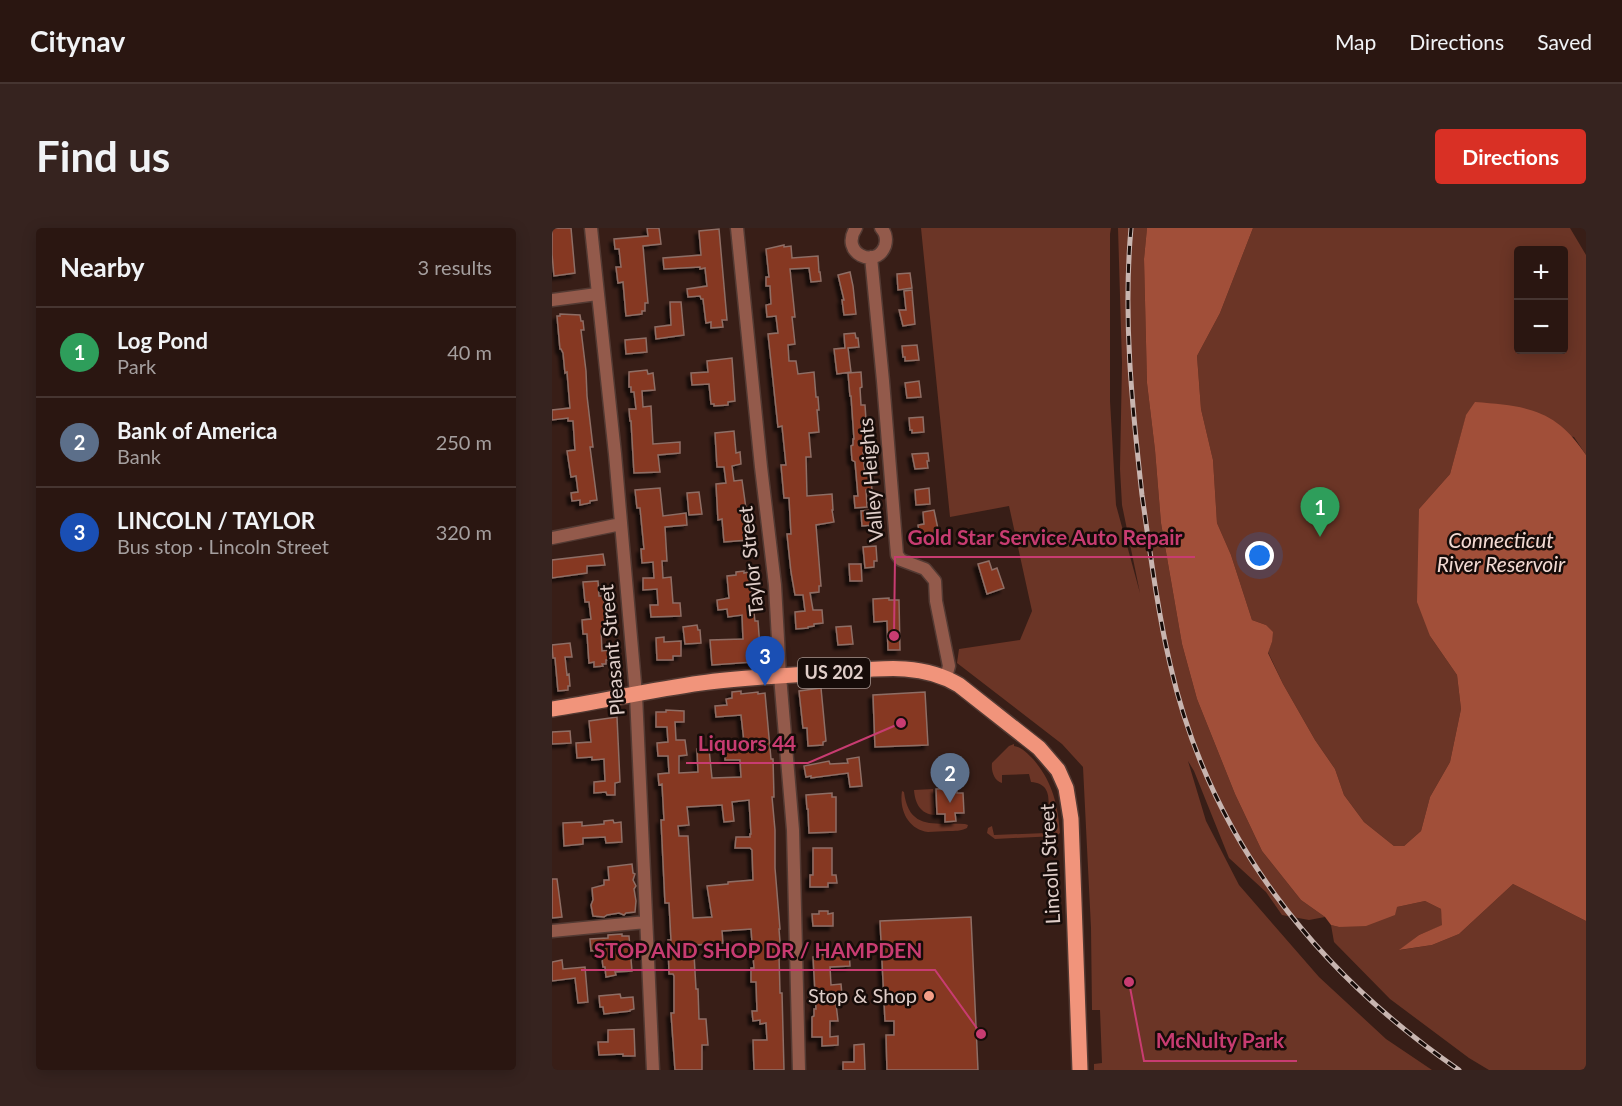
<!DOCTYPE html>
<html lang="en">
<head>
<meta charset="utf-8">
<style>
  body { margin:0; font-family:Lato,sans-serif; background:#36231f; color:#f1f3f6 }
  .controls { position:absolute; right:18px; top:18px; display:grid; overflow:hidden; border-radius:6px; box-shadow:0 3px 15px #0003 }
  .controls button { width:54px; height:54px; display:grid; place-items:center; padding:0; border:0; border-bottom:2px solid #463531; background:#2a1611; color:#f1f3f6; font:30px sans-serif }
  .you { position:absolute; left:708px; top:328px; width:21px; height:21px; margin:-15px; border:4px solid #fff; border-radius:50%; background:#1a73e8; box-shadow:0 0 0 9px #1a73e833 }
  .badge { display:grid; place-items:center; width:39px; height:39px; border-radius:50%; background:#d93025; color:#fff; font-size:20px; font-weight:700 }
  .pin { position:absolute; translate:-50% -50px; filter:drop-shadow(0 2px 3px #0008) }
  .pin::after { content:''; position:absolute; top:32px; width:21px; height:18px; background:inherit; clip-path:polygon(0 0,100% 0,50% 100%) }
  .list { margin:0; padding:0; list-style:none }
  h2 { display:flex; justify-content:space-between; align-items:center; height:78px; margin:0; padding:0 24px; font-size:26px }
  h2 small { font-size:20px; font-weight:400; color:#a59f9f }
  .list li { display:grid; grid-template-columns:39px 1fr auto; gap:18px; align-items:center; box-sizing:border-box; height:90px; padding:0 24px; border-top:2px solid #463531 }
  .list b { display:block; font-size:22px; white-space:nowrap }
  .list p { margin:0; font-size:20px; white-space:nowrap; color:#a59f9f }
  .list em { font-size:20px; font-style:normal; color:#a59f9f }
  .map { position:relative; flex:none; width:1034px; height:842px; overflow:hidden; border-radius:6px }
  header { display:flex; align-items:center; gap:36px; box-sizing:border-box; height:84px; padding:0 30px; background:#2a1611; border-bottom:2px solid #463531 }
  header strong { font-size:28px }
  nav { display:flex; gap:33px; margin-inline-start:auto; font-size:21px }
  .intro { display:flex; align-items:center; justify-content:space-between; box-sizing:border-box; height:144px; padding:0 36px }
  h1 { margin:0; font-size:42px }
  .button { padding:15px 27px; border-radius:6px; background:#d93025; color:#fff; font-size:21px; font-weight:700 }
  main { display:flex; gap:36px; padding:0 36px }
  aside { flex:1; background:#2a1611; border-radius:6px; box-shadow:0 3px 15px #0003 }
  .map>svg:first-child { display:block }
  .green { fill:#6b3526; fill-rule:evenodd }
  .water { fill:#a14f39 }
  .building { fill:#863721; stroke:#8e6e65; stroke-width:1.5; fill-rule:evenodd; filter:url(#shadow) }
  .lines { fill:none; stroke-linecap:round; stroke-linejoin:round }
  .minor-casing { stroke:#533a33; stroke-width:15 }
  .major-casing { stroke:#533a33; stroke-width:18 }
  .minor { stroke:#935a4b; stroke-width:12 }
  .major { stroke:#f1947b; stroke-width:15 }
  .rail-casing { stroke:#c8b5b0; stroke-width:5 }
  .rail { stroke:#170c09; stroke-width:3; stroke-dasharray:9; stroke-linecap:butt }
  .poi-dot { fill:#f49e87; stroke:#170c09; stroke-width:2 }
  .labels { text-anchor:middle; stroke-width:5; stroke-linejoin:round; paint-order:stroke }
  .shield { fill:#170c09; stroke:#a4948f; stroke-width:1.5 }
  .shield-label { font-size:18px; font-weight:bold; fill:#e0cec9 }
  .street-label { font-size:20px; fill:#e0cec9; stroke:#170c09 }
  .poi-label { font-size:20px; fill:#e0cec9; stroke:#170c09; text-anchor:end }
  .water-label { font-size:21px; font-style:italic; fill:#f3dad3; stroke:#170c09 }
  .leader { fill:none; stroke:#c83c71; stroke-width:2 }
  .callout-dot { fill:#c83c71; stroke:#170c09; stroke-width:2 }
  .callout-label { font-size:21px; text-anchor:middle; font-weight:bold; fill:#c83c71; stroke:#170c09; stroke-width:5; stroke-linejoin:round; paint-order:stroke }
</style>
</head>
<body>
<header>
<strong>Citynav</strong>
<nav><a>Map</a><a>Directions</a><a>Saved</a></nav>
</header>
<div class="intro"><h1>Find us</h1><a class="button">Directions</a></div>
<main>
<aside>
<h2>Nearby<small>3 results</small></h2>
<ul class="list">
<li><span class="badge" style="background:#2e9e5b">1</span><div><b>Log Pond</b><p>Park</p></div><em>40 m</em></li>
<li><span class="badge" style="background:#5c6f8a">2</span><div><b>Bank of America</b><p>Bank</p></div><em>250 m</em></li>
<li><span class="badge" style="background:#1a4fb4">3</span><div><b>LINCOLN / TAYLOR</b><p>Bus stop · Lincoln Street</p></div><em>320 m</em></li>
</ul>
</aside>
<div class="map">
<svg width="1034" height="842" viewBox="0 0 1034 842">
  <defs>
    <filter id="shadow"><feDropShadow dx="-4" dy="4" stdDeviation="1.5" flood-color="#0009"/></filter>
  </defs>
  <rect width="100%" height="100%" fill="#381e17"/>
  <path class="green" d="M369 0H559L558 6V173L564 277 588 365 570 277 568 241 570 135 566 0H595L592 31 595 155 603 222 609 295 630 416 645 471 683 566 710 623 749 672 773 689 757 692 730 687 714 664 677 630 642 543 636 533 654 593 687 657 767 749 834 811 880 842H542V836L550 835 548 782H540L539 700 531 539 510 516 405 435 407 421 468 412 480 383 457 278 398 289Z
    M701 0H1018L1034 27V227L1022 209 914 188 898 246 867 281 878 408 905 447 909 481 898 534 878 569 869 603 852 618H842L812 594 792 567 783 541 763 512 731 456 716 424 720 414 714 397 700 392 679 327 665 295 661 232 649 181 645 128 668 85ZM966 22H1011V122H966Z
    M462 516V518C470 519 476 526 481 531 500 553 506 576 508 605L504 608 443 611 435 605 436 600 440 598 442 607 494 605C493 586 507 556 479 554L477 546 450 547V555C442 553 439 543 440 535L457 518Z
    M381 561 383 587C368 586 363 575 362 562Z
    M350 563 352 564C357 604 385 594 413 596L416 597 415 600C409 603 403 603 396 603 389 603 383 604 376 604 356 601 347 582 350 563Z
    M961 656 1034 693V842H937L917 830 838 771 782 714 779 697 787 699 845 679 873 673 889 681 891 697 867 707 848 722 880 717 907 706Z"/>
  <path class="water" d="M595 0H701L668 85 645 128 649 181 661 232 665 295 679 327 700 392 714 397 721 404 720 414 716 425 731 456 763 512 783 541 792 567 812 594 842 618H852L869 603 878 569 898 534 909 481 905 447 878 408 865 374 867 281 898 246 914 187 923 174C975 178 1004 181 1034 227V693L961 656 907 706 880 717 847 722 867 707 890 697 889 681 873 673 845 679 843 687 814 698 787 699 779 697 773 689 749 672 710 623 683 566 645 471 630 416 609 295 603 222 595 155 592 31Z"/>
  <path class="building" d="M0 0H19L23 45 2 48 0 26Z
    M95 0H107L109 16 91 18 96 75H93V83H90V86L74 88 71 54 66 55 64 39H69L67 21H63L62 11 96 8Z
    M167 1 175 92H170L171 99 159 100V94L154 95 151 71H149L148 68 136 69 135 61 155 58 153 40 148 41V39L112 41 111 30 149 27 147 3Z
    M232 17V19L239 18 240 30 266 28 267 44H268L269 53 259 54 257 40 238 41 243 89H240L243 116 236 117 237 133H244L246 146 262 144 264 169H266L267 182H265L267 204 257 205 259 229H254L255 268 280 266 281 282H280L282 294 264 297 269 358H267V364L258 365 261 382H270L271 395 262 396V398L256 399V400L244 401 243 384 253 383 251 367H243L239 344 235 306H239L237 270H232L229 237H234L230 198 226 199 216 106 226 105 224 88 215 89 214 77 219 76 218 58H214V49H217L214 21Z
    M298 44 301 58 304 86 292 87 290 72H292L286 47Z
    M358 45 360 60 346 62 345 46Z
    M360 62 363 96 351 98 347 82H354L352 63Z
    M118 74H129L132 107 104 111 103 99 119 97Z
    M8 86 28 87 29 93H31L32 102H29L34 143 35 168 41 219H38L45 272 38 273V275L28 277V272L20 273 19 265 26 264 24 248 19 249 15 223 23 222 21 193H16V190L0 192V182L18 180 15 144 13 145 11 125 9 121H8L5 88H8Z
    M303 105 304 110H306L307 119 296 120 299 144 285 146 282 121 293 120 292 106Z
    M94 110 95 124 74 126 73 112Z
    M365 117 367 132 353 133V129H351L350 118Z
    M180 130 183 173 176 174V177L162 178V176H159L157 156 140 157 139 145 156 144 155 133Z
    M95 142 96 146 101 145 103 162 90 163 91 179 99 178 101 216 128 214V225L106 227 108 244 82 245 79 193H78L77 181H84L82 164H79V159H77V144Z
    M309 144 310 159 308 160 309 177H313L314 192H310L312 210H313L314 216H316L317 224 311 225 313 247H316L317 253 319 252 320 262H314L315 279 303 280 302 268H306L303 234 300 232 299 218 301 217V211H302L299 168H298L296 145Z
    M367 153 369 169 355 170 353 155Z
    M371 189 372 204 360 205V202H358L357 190Z
    M182 203 184 225 188 224 189 236 180 238 182 253 190 252 198 309 195 310 196 312 172 314 170 291 166 292 164 256 174 255 172 239H165L163 205Z
    M376 225 377 233H375L376 240 363 241 360 226Z
    M108 260 111 288 134 285 135 297 113 299 115 333H110L111 350 119 349 121 375H128L129 388 99 389 98 377H106L105 361 91 362V350H102L101 334 90 335 89 321H92L88 280H85L83 262Z
    M377 260 378 276 364 277 363 262Z
    M147 264 150 286 137 287 135 265Z
    M321 282 323 297 310 298 309 283Z
    M382 282 386 301 382 302 383 310 370 311 369 306H367L366 297 372 296 371 284Z
    M324 318 325 333H322V339L313 340 311 319Z
    M51 326 53 337 35 338V345L0 350V332Z
    M437 333 440 342 445 340 452 360 435 366 426 336Z
    M297 336H309L310 353H298Z
    M192 343V345L197 344 203 393H206L208 420H210L211 433H209L210 435 201 436V434L160 437 158 412 191 411 190 387 176 389 175 381 166 382 165 372 177 370 175 348 184 347V344Z
    M46 353 47 368H52L53 388H57L58 402 49 403 50 423 57 422 58 432H54V436H50L51 438 42 439V434L37 435 35 406H31L30 392 39 391 37 374H33L31 354Z
    M337 370V372H347L348 422H336L335 393 322 394 321 371Z
    M145 397 146 402H148L149 415 133 416 131 399Z
    M299 398 301 416 286 417 284 399Z
    M112 409V414L129 413V428H121V432H105L104 410Z
    M18 415 20 429H13L15 447 17 446 18 458H16V462L6 463 3 430H1L0 417Z
    M269 460 274 513 271 514V517L256 518 255 500H251L247 463Z
    M189 463V466L206 464V466L213 465 219 531H221L222 569H220L223 602V640L228 701H227L229 727H227L228 765H230L232 842H202L201 812H215L214 795 208 796V792L201 793 200 783H205L204 754H199V740H202L199 701 170 703 171 715 145 717 146 725 142 726 144 761H146L147 791H154L156 817H150V842H123L119 785H122V748L121 746H117L116 712H119L117 675H113L109 592H112L110 556 107 557 106 546 117 545 116 528H106L105 515 116 514 115 499H104V484H114V482L132 483V494H123L124 512H133L135 527 127 528V545L146 544 145 521H157L160 550 189 549 188 532H173V523H193L189 487 164 489 163 478 175 477 174 471 180 470V464ZM197 572 199 606H198V609H184L183 620H198L200 622 201 652 176 654V656L155 658 160 689 141 690 136 608H127L126 598 137 597 135 579 170 577 172 594 182 593 180 574Z
    M373 464 376 517 323 519 321 467Z
    M65 489 68 554 63 555V567H55L54 564 42 565V554L53 553 52 531 40 532V529L25 530 24 515 39 514 37 493Z
    M18 503 19 515 0 516V504Z
    M307 529 310 558 298 559 296 545 259 550V548L254 549 252 538 277 533 278 536 296 535 295 531Z
    M405 560V565H411L412 585H403L404 593 393 594V586H385L384 561Z
    M280 565V569H284V604L257 605 256 581H255L254 567Z
    M61 592 62 595 69 594 70 614 54 615 53 609 31 610V616L12 618 11 595 30 594V598L52 596V593Z
    M261 620H280V647H284L285 655H276V659H258V647H261Z
    M80 636 81 645 83 646 81 652 84 658 82 661 84 673 83 684 74 685 72 687 67 685 55 687 52 689 41 688 39 677 41 672 40 660 52 657V652H57L56 639Z
    M0 651H5L10 689 0 690Z
    M267 683H276V686L281 685V698H261L260 686H267Z
    M419 689 426 842H335L334 807H342V793H333L328 693Z
    M70 706V708H77L80 743 63 744 64 747 54 749 53 739H51L49 722 39 723 38 711 56 710V707Z
    M297 723 298 738 278 739 279 757 289 756 290 767H283L286 793H278V809L286 808V817L270 818V809H260V789L262 788V781H264L261 729H268V727L283 726 282 724Z
    M10 732 11 741 33 739 36 774 26 775 23 750 0 753V734Z
    M68 766 69 770 81 769 82 781 78 782V783L52 786 51 779H48L47 768Z
    M82 801 83 828H71V826L47 827 46 814H56V802Z
    M312 816 313 842H291V834H302V817Z"/>
  <g class="lines">
    <defs>
      <path id="minor" d="M39 0 63 226 84 467 101 842
        M185 0 209 239 223 357 228 448 241 602 247 842
        M304 0C287 25 324 42 333 18 335 11 334 5 329 0
        M319 29 331 153 345 327 349 332 373 341 383 353 384 373 397 438 394 449
        M0 72 45 66
        M0 310 69 296
        M0 703 94 694"/>
      <path id="major" d="M0 481C50 473 99 462 149 455 190 449 232 448 273 445 319 442 366 432 407 457L487 520 506 542 514 560 519 591 528 842"/>
    </defs>
    <use href="#minor" class="minor-casing"/>
    <use href="#major" class="major-casing"/>
    <use href="#minor" class="minor"/>
    <use href="#major" class="major"/>
    <defs>
      <path id="rail" d="M579 0C571 89 580 178 590 267 598 323 605 380 618 436 657 609 763 743 907 842"/>
    </defs>
    <use href="#rail" class="rail-casing"/>
    <use href="#rail" class="rail"/>
  </g>
  <circle class="poi-dot" cx="377" cy="768" r="6"/>
  <g class="labels">
    <rect class="shield" x="246" y="430" width="72" height="30" rx="4.5"/>
    <g class="shield-label">
      <text x="282" y="451">US 202</text>
    </g>
    <g class="street-label">
      <text transform="translate(319 252) rotate(-95)" y="7">Valley Heights</text>
      <text transform="translate(199 333) rotate(-96)" y="7">Taylor Street</text>
      <text transform="translate(60 422) rotate(-95)" y="7">Pleasant Street</text>
      <text transform="translate(498 636) rotate(-93)" y="7">Lincoln Street</text>
    </g>
    <g class="poi-label">
      <text x="365" y="775">Stop &amp; Shop</text>
    </g>
    <g class="water-label">
      <text x="949" y="320">Connecticut<tspan x="949" dy="24">River Reservoir</tspan></text>
    </g>
  </g>
  <path class="leader" d="M342 408L343 329H643M349 495L256 535H134M429 806L383 742H29M577 754L592 833H745"/>
  <g class="callout-dot">
    <circle cx="342" cy="408" r="6"/>
    <circle cx="349" cy="495" r="6"/>
    <circle cx="429" cy="806" r="6"/>
    <circle cx="577" cy="754" r="6"/>
  </g>
  <g class="callout-label">
    <text x="493" y="317">Gold Star Service Auto Repair</text>
    <text x="195" y="523">Liquors 44</text>
    <text x="206" y="730">STOP AND SHOP DR / HAMPDEN</text>
    <text x="668" y="820">McNulty Park</text>
  </g>
</svg>
<div class="controls">
<button>+</button>
<button>−</button>
</div>
<div class="you"></div>
<div class="pin badge" style="left:768px;top:309px;background:#2e9e5b">1</div>
<div class="pin badge" style="left:398px;top:575px;background:#5c6f8a">2</div>
<div class="pin badge" style="left:213px;top:458px;background:#1a4fb4">3</div>
</div>
</main>
</body>
</html>
